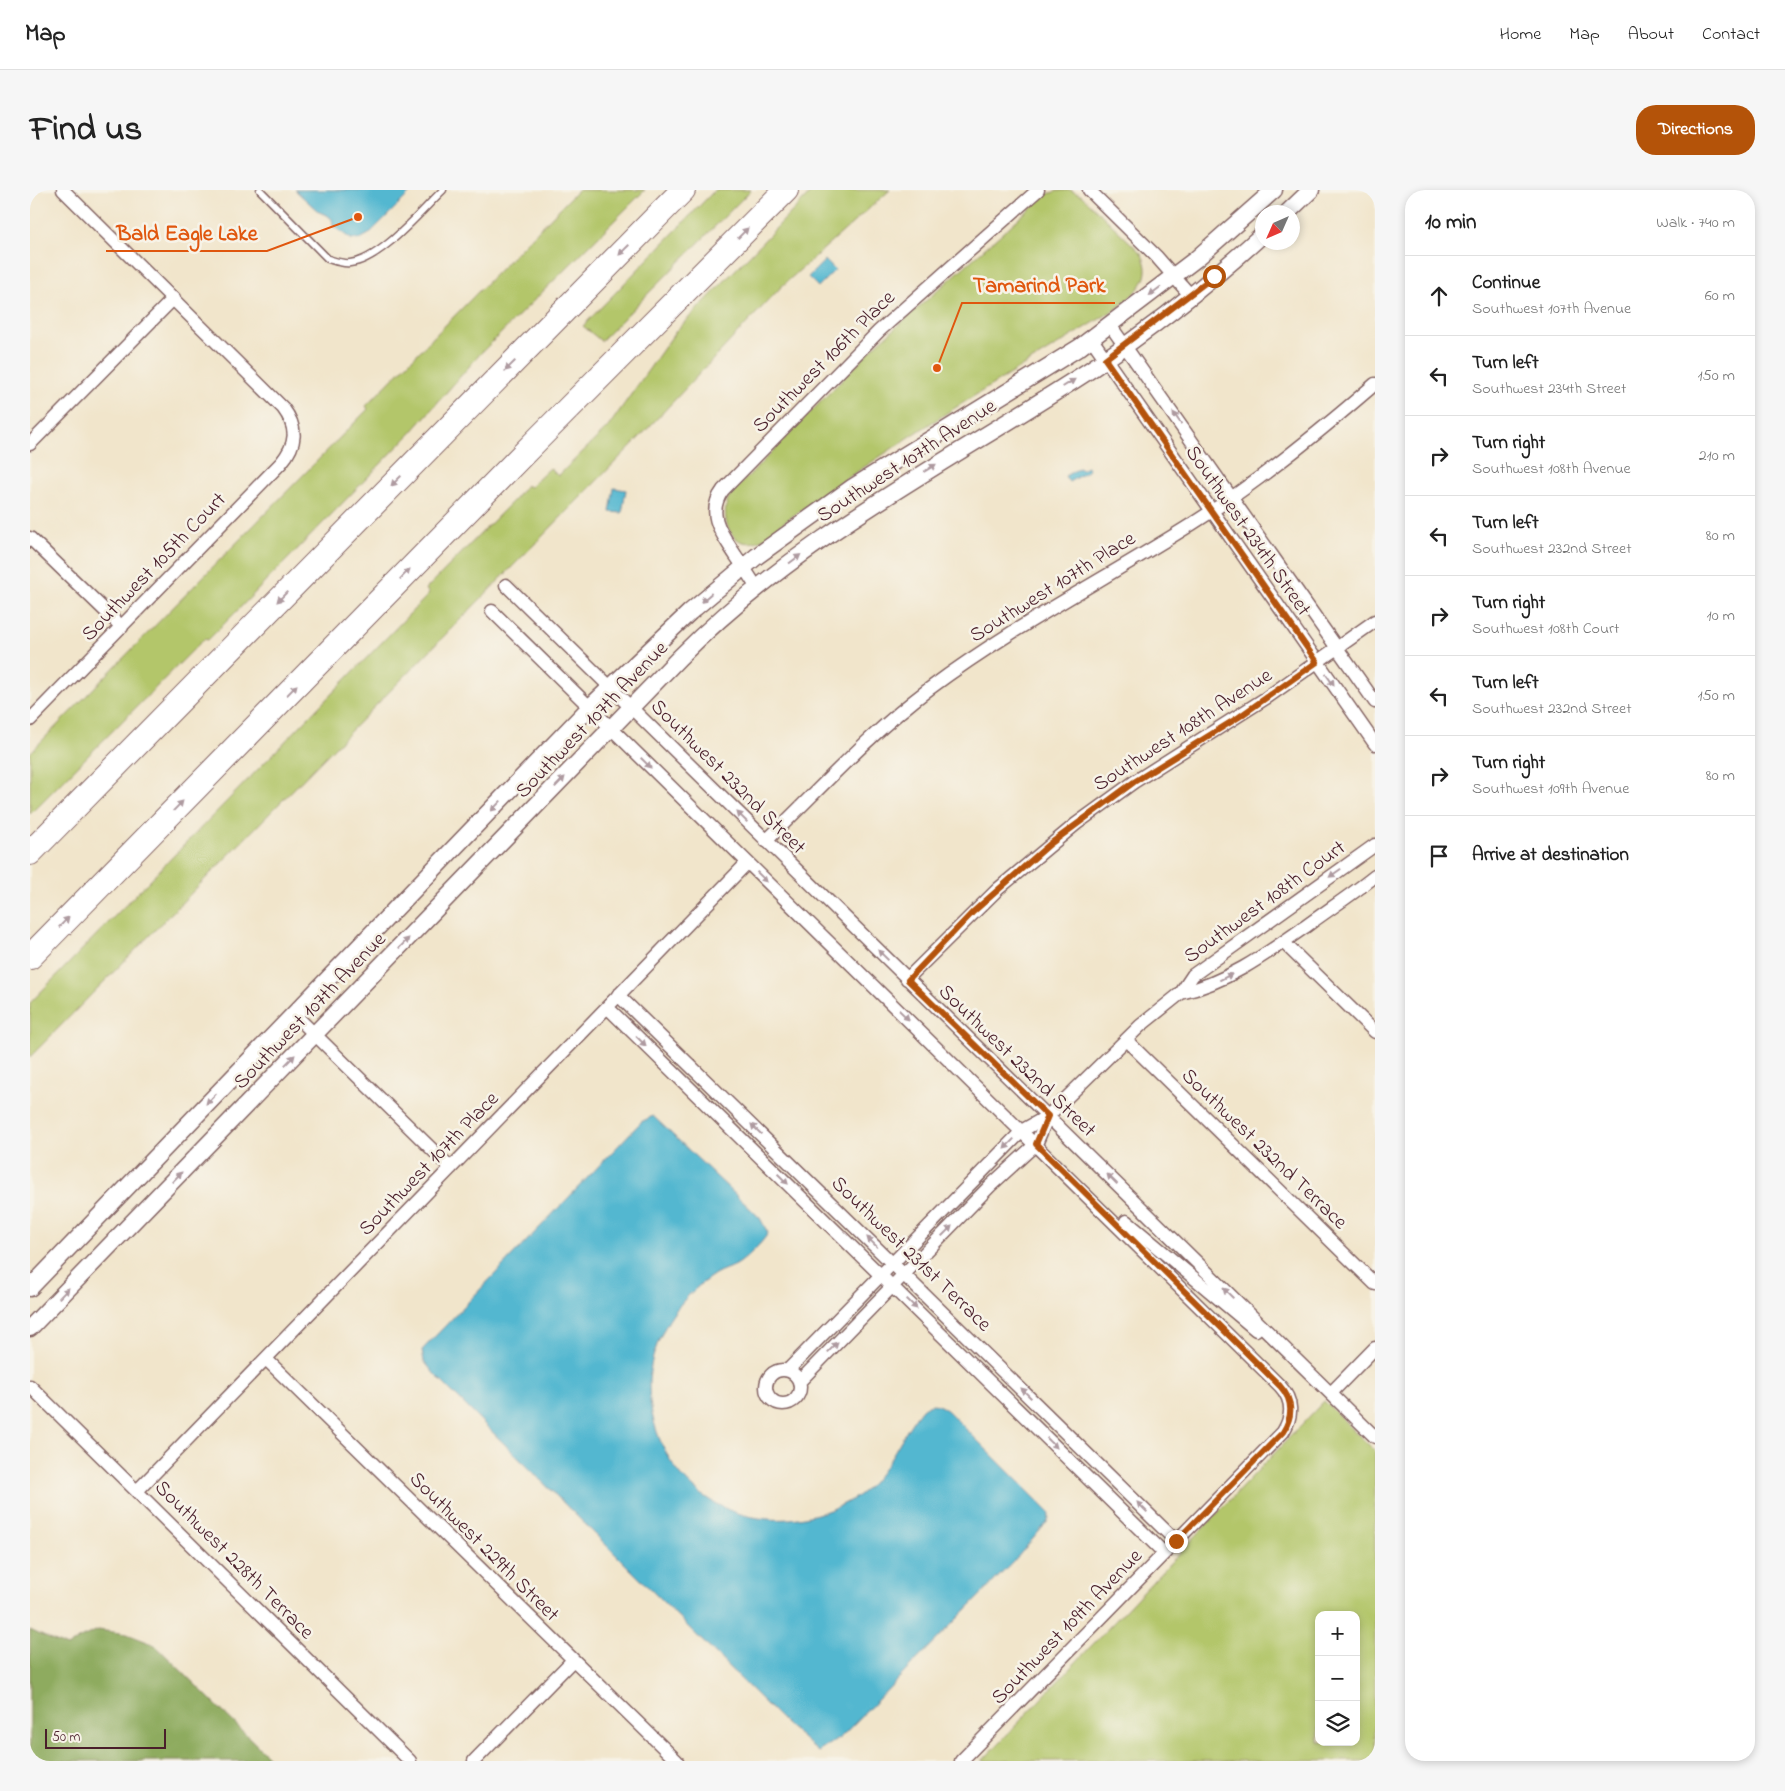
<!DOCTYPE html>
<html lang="en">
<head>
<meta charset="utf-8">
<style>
  body { margin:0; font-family:"Indie Flower",sans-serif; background:#f6f6f6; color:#222 }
  .controls { position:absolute; right:15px; bottom:15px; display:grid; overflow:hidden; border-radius:10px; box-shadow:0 2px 8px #0003 }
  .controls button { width:45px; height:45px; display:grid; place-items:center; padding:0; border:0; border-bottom:1px solid #e0e0e0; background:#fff; color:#222; font:25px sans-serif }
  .compass { position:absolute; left:1225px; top:15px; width:45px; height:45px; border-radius:50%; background:#fff; box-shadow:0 2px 8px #0003; rotate:225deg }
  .scale { position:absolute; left:15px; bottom:12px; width:121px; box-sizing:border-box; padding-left:5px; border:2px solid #4a1f2b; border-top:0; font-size:14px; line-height:18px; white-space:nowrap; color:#4a1f2b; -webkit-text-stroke:4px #f7f3e8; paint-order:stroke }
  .stop { position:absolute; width:15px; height:15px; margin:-11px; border:4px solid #b45309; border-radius:50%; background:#fff }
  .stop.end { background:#b45309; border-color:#fff; box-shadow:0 1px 5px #0008 }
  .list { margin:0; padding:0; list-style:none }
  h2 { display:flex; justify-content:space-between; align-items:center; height:65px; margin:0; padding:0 20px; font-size:21px }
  h2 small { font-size:16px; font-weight:400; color:#767676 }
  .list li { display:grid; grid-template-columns:32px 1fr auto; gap:15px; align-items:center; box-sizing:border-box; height:80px; padding:0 20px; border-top:1px solid #e0e0e0 }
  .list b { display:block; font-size:19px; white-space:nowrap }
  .list p { margin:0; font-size:16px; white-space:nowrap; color:#767676 }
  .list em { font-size:16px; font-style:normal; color:#767676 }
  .icon { flex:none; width:28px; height:28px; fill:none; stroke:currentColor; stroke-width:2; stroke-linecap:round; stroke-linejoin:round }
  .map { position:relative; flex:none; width:1345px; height:1571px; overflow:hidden; border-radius:20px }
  header { display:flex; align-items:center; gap:30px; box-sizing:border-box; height:70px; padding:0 25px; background:#fff; border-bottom:1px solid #e0e0e0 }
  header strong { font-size:24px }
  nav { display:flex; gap:28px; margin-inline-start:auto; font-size:18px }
  .intro { display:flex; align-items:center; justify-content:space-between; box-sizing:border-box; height:120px; padding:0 30px }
  h1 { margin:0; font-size:35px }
  .button { padding:12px 22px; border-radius:20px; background:#b45309; color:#fff; font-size:18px; font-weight:700 }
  main { display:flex; gap:30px; padding:0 30px }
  aside { flex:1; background:#fff; border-radius:20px; box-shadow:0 2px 8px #0003 }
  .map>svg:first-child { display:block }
  .green { fill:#b3c66a; stroke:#7e724a; fill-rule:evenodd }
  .forest { fill:#8eab5e; stroke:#6c6544 }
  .water { fill:#52b7d0; stroke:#4e6b7e }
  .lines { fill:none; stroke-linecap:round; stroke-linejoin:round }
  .service-casing { stroke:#846463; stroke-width:9 }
  .minor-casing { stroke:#846463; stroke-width:15 }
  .tertiary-casing { stroke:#846463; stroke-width:19 }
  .motorway-casing { stroke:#846463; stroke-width:26 }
  .service { stroke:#fff; stroke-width:6 }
  .minor { stroke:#fff; stroke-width:12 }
  .tertiary { stroke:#fff; stroke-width:16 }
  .motorway { stroke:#fff; stroke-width:24 }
  .oneway { fill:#ae9aa0 }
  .route { stroke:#b45309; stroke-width:6 }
  .labels { text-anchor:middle; stroke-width:5; stroke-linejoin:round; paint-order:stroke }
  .street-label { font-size:21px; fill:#4a1f2b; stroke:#f7f3e8 }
  .leader { fill:none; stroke:#e0560e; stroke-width:2 }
  .callout-dot { fill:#e0560e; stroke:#f7f3e8; stroke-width:2 }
  .callout-label { font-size:22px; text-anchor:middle; font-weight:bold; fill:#e0560e; stroke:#f7f3e8; stroke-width:5; stroke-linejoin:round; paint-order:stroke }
</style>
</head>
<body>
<header>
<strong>Map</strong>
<nav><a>Home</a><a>Map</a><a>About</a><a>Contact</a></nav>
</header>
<div class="intro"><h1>Find us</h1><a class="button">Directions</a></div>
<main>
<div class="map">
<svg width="1345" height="1571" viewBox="0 0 1345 1571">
  <rect width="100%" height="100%" fill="#f7f3e8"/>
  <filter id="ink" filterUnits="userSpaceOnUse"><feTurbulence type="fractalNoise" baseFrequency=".02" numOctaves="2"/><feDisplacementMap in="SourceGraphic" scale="10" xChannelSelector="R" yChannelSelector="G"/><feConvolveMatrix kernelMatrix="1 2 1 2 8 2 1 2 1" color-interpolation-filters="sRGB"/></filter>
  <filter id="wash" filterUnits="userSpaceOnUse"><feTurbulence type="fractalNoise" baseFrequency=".0096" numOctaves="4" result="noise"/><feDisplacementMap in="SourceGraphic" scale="20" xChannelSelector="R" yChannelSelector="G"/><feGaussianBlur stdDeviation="1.12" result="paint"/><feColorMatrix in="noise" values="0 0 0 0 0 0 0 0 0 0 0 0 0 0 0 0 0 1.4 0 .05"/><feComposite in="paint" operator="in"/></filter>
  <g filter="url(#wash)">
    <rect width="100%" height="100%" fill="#f1e5cb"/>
    <path class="green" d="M548 0H615L450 164 380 244 205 423 178 450 174 449 0 624V563L338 219 336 216Z
      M685 0H721L571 151 553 136Z
      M783 0H860L752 96 606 251 0 867V813L399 404 396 399 485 309 496 295 500 297 520 278 528 286 578 237 646 141Z
      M1040 0 1052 6 1111 63C1125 88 1107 101 1089 117 1009 167 926 215 848 268 817 288 787 309 757 330 749 335 742 345 733 349 703 364 688 331 699 306L845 156 1015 5 1027 1Z
      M1294 1211 1345 1261V1571H952ZM1289 1425H1326V1552H1289Z"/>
    <path class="forest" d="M0 1440 37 1457 52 1447 68 1440 97 1444 125 1455 243 1571H0Z"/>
    <path class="water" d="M265 0H383L339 44 330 49H321L303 36 302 29 297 25 289 22Z
      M795 70 805 80 788 97 778 87Z
      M1057 277 1059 280 1039 292 1035 286 1049 278 1051 280Z
      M584 298 596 300 592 323 580 322Z
      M623 926 730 1028 738 1043C734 1051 714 1071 706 1075 699 1078 692 1080 685 1084 654 1104 633 1132 623 1167 616 1192 619 1217 627 1242 656 1326 748 1352 823 1309 856 1289 868 1248 892 1219 902 1211 908 1214 918 1221L1020 1323 1018 1331 985 1370 811 1547 788 1562 755 1533 406 1186 394 1171 392 1160 611 932Z"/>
  </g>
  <g filter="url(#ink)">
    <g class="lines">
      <defs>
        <path id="service" d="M230 0 298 69C305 71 312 74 320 73 351 70 391 21 413 0"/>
        <path id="minor" d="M1059 0 1126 66 1161 106
          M1080 135 1345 512
          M1061 148 1345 554
          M0 254 144 108
          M0 348 92 437
          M476 395 1345 1247
          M727 398C720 387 713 376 706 366 692 344 675 324 693 300L849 141 1008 0
          M462 421 1250 1196C1263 1210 1263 1226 1253 1242L931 1571
          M0 530 251 273C267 254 268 238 253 218L33 0
          M736 651C790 599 839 544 899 499 982 437 1075 389 1162 334 1227 293 1287 244 1345 194
          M1253 752 1345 842
          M877 789 968 699 1046 634 1104 592 1236 508 1345 431
          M1151 803C1199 792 1239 762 1279 734 1301 718 1324 703 1345 686
          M588 805 1146 1351
          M577 817 1134 1363
          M264 824 421 978
          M1096 850 1345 1094
          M1096 1031 1226 1140
          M236 1169 647 1571
          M736 1197a17 17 0 1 1 34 0a17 17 0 1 1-34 0Z
          M758 1180 993 940 1018 926 1110 836 1151 803 1163 785 1345 655
          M769 1192 960 996 1006 954 1018 926
          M0 1196 380 1571
          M1301 1203 1345 1158
          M107 1301 717 673
          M444 1571 543 1470"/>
        <path id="tertiary" d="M1258 22 1281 0
          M0 1098 560 517 660 422 727 366 823 297 1050 157 1166 69 1244 0
          M0 1138 649 468C771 345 918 273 1060 180 1120 140 1178 94 1232 45"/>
        <path id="motorway" d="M0 663 653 0
          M0 767 506 251 756 0"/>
      </defs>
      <use href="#service" class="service-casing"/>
      <use href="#minor" class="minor-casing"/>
      <use href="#tertiary" class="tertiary-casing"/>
      <use href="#motorway" class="motorway-casing"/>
      <use href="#service" class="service"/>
      <use href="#minor" class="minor"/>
      <use href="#tertiary" class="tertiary"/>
      <use href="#motorway" class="motorway"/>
    </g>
    <defs><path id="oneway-solid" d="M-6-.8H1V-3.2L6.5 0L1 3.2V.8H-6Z" transform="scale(1.25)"/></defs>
    <g class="oneway">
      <use href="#oneway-solid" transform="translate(713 43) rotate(-45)"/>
      <use href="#oneway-solid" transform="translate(594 60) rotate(135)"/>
      <use href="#oneway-solid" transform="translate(1125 101) rotate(143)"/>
      <use href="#oneway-solid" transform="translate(480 176) rotate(135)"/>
      <use href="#oneway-solid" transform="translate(1039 193) rotate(-32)"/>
      <use href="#oneway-solid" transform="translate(1147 228) rotate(-125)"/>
      <use href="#oneway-solid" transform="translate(900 278) rotate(-32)"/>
      <use href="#oneway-solid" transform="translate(366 291) rotate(135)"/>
      <use href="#oneway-solid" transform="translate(765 369) rotate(-37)"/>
      <use href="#oneway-solid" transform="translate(375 384) rotate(-46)"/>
      <use href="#oneway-solid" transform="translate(252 407) rotate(135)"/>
      <use href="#oneway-solid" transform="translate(676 408) rotate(139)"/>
      <use href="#oneway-solid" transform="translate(1300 490) rotate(55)"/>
      <use href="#oneway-solid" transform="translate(262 500) rotate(-46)"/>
      <use href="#oneway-solid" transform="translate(616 573) rotate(45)"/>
      <use href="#oneway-solid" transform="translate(530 592) rotate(-46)"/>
      <use href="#oneway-solid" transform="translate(148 616) rotate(-46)"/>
      <use href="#oneway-solid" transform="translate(466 616) rotate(134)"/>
      <use href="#oneway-solid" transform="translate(712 627) rotate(-135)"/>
      <use href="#oneway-solid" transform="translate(1305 683) rotate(145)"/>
      <use href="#oneway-solid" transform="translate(732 687) rotate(44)"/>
      <use href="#oneway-solid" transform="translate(34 732) rotate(-46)"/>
      <use href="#oneway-solid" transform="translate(374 753) rotate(-46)"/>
      <use href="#oneway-solid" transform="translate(853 765) rotate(-136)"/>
      <use href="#oneway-solid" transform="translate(1196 787) rotate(-27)"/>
      <use href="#oneway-solid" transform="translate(874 825) rotate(44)"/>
      <use href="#oneway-solid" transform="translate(611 851) rotate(44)"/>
      <use href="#oneway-solid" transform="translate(260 870) rotate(-46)"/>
      <use href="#oneway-solid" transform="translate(181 909) rotate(134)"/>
      <use href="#oneway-solid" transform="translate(726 939) rotate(-136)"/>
      <use href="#oneway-solid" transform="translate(979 954) rotate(134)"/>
      <use href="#oneway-solid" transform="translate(147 987) rotate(-46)"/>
      <use href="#oneway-solid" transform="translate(753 989) rotate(44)"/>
      <use href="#oneway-solid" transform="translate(1082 989) rotate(-135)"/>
      <use href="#oneway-solid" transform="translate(917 1041) rotate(-45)"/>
      <use href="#oneway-solid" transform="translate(842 1052) rotate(-136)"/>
      <use href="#oneway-solid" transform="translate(34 1103) rotate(-46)"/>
      <use href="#oneway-solid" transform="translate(1198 1103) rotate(-135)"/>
      <use href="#oneway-solid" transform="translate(882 1114) rotate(45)"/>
      <use href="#oneway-solid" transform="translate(803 1157) rotate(-46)"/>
      <use href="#oneway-solid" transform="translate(996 1203) rotate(-135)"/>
      <use href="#oneway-solid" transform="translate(1022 1253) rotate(45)"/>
      <use href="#oneway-solid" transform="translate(1112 1317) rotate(-135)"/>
    </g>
  </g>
  <g class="lines" filter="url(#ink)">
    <path class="route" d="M1146 1351 1253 1242C1263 1226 1263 1210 1250 1196L1006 954 1018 926 878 790 943 722 1020 654 1104 592 1209 527 1287 472 1075 169 1184 86"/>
  </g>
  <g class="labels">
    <g class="street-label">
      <text transform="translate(793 171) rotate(-45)" y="7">Southwest 106th Place</text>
      <text transform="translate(876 270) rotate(-33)" y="7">Southwest 107th Avenue</text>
      <text transform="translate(1219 340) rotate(55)" y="7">Southwest 234th Street</text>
      <text transform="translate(123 376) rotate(-46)" y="7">Southwest 105th Court</text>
      <text transform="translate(1022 396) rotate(-32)" y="7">Southwest 107th Place</text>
      <text transform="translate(561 529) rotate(-46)" y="7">Southwest 107th Avenue</text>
      <text transform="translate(1152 539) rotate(-33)" y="7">Southwest 108th Avenue</text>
      <text transform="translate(699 586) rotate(45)" y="7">Southwest 232nd Street</text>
      <text transform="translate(1234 711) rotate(-36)" y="7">Southwest 108th Court</text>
      <text transform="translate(279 820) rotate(-46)" y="7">Southwest 107th Avenue</text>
      <text transform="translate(988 870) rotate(44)" y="7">Southwest 232nd Street</text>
      <text transform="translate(1235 958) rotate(44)" y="7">Southwest 232nd Terrace</text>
      <text transform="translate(398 973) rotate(-46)" y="7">Southwest 107th Place</text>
      <text transform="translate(882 1063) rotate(44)" y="7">Southwest 231st Terrace</text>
      <text transform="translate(455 1356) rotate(45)" y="7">Southwest 229th Street</text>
      <text transform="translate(205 1369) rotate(45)" y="7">Southwest 228th Terrace</text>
      <text transform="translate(1036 1436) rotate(-46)" y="7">Southwest 109th Avenue</text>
    </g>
  </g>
  <path class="leader" d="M328 27L237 61H76M907 178L932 113H1085"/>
  <g class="callout-dot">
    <circle cx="328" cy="27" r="5"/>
    <circle cx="907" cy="178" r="5"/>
  </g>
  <g class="callout-label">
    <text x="157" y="50">Bald Eagle Lake</text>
    <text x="1009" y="102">Tamarind Park</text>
  </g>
</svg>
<div class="controls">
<button>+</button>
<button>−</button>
<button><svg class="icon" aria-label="layers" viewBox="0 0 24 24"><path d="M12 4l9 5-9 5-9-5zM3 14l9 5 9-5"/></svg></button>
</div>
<svg class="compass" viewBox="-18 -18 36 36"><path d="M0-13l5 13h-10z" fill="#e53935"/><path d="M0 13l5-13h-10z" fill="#767676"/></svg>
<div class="scale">50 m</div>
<div class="stop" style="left:1184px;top:86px"></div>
<div class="stop end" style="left:1146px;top:1351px"></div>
</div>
<aside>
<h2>10 min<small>Walk · 740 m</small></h2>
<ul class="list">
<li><svg class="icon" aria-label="ahead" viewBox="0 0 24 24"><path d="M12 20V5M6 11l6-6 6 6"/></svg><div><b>Continue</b><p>Southwest 107th Avenue</p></div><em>60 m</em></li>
<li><svg class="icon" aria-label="left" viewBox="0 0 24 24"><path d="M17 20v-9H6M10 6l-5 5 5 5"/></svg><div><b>Turn left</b><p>Southwest 234th Street</p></div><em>150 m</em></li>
<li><svg class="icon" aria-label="right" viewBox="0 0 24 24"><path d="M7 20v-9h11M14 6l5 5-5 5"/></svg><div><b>Turn right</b><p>Southwest 108th Avenue</p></div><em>210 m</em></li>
<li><svg class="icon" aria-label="left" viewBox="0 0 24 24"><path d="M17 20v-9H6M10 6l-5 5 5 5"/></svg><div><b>Turn left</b><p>Southwest 232nd Street</p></div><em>80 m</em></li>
<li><svg class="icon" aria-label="right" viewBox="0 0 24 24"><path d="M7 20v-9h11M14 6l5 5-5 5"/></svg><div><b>Turn right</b><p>Southwest 108th Court</p></div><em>10 m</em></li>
<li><svg class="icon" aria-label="left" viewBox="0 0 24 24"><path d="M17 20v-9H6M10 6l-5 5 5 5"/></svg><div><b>Turn left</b><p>Southwest 232nd Street</p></div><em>150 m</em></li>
<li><svg class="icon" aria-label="right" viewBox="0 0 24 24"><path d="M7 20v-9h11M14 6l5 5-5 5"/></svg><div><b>Turn right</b><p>Southwest 109th Avenue</p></div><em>80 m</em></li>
<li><svg class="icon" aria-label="arrive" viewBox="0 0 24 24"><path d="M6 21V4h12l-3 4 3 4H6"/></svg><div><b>Arrive at destination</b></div></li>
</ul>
</aside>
</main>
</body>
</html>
